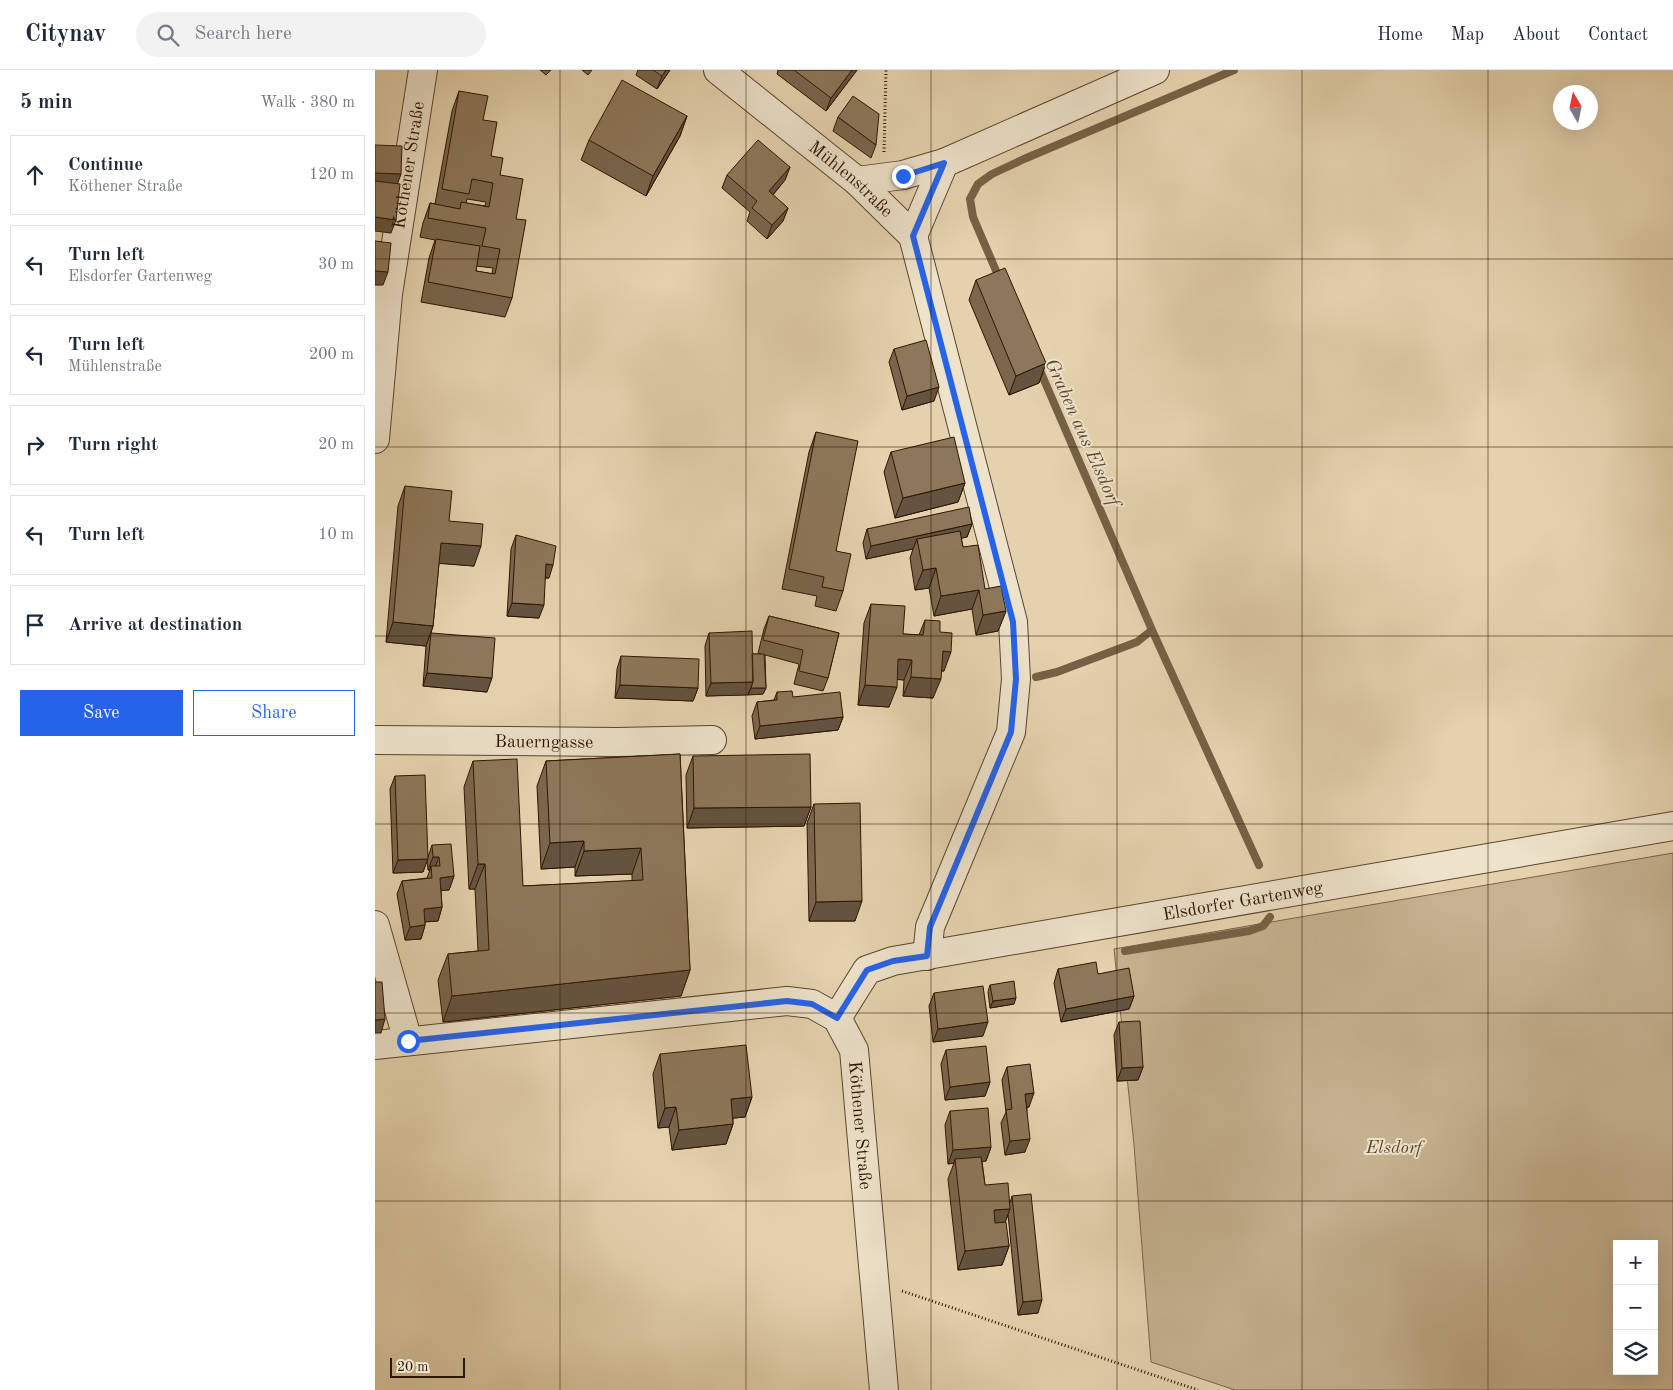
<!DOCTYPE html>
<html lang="en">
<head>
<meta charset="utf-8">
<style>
  body { margin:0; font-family:"Old Standard TT",serif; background:#f2f2f3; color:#1f2937 }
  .controls { position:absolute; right:15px; bottom:15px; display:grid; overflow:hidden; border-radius:0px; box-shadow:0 5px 20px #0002 }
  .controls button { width:45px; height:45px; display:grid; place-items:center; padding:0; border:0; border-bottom:1px solid #e0e1e3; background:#fff; color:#1f2937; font:25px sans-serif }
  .compass { position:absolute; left:1178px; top:15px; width:45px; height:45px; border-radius:50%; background:#fff; box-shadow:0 5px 20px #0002; rotate:351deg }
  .scale { position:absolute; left:15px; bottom:12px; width:75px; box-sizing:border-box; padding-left:5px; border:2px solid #2e1500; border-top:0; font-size:14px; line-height:18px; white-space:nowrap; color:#2e1500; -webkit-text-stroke:4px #ede2ca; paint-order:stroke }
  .stop { position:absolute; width:15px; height:15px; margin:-11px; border:4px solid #2563eb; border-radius:50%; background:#fff }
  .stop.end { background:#2563eb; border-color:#fff; box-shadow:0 1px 5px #0008 }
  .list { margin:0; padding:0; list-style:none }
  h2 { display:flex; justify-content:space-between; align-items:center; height:65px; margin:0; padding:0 20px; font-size:21px }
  h2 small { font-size:16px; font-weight:400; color:#747a83 }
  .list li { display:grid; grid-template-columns:32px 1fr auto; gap:15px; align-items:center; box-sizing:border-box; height:80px; margin:0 10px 10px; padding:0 10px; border:1px solid #e0e1e3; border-radius:0px }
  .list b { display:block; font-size:19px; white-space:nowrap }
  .list p { margin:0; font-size:16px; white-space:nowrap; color:#747a83 }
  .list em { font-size:16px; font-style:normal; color:#747a83 }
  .actions { display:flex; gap:10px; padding:15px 20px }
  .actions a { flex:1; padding:11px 0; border:1px solid #2563eb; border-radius:0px; text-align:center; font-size:18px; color:#2563eb }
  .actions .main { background:#2563eb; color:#fff }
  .icon { flex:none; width:28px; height:28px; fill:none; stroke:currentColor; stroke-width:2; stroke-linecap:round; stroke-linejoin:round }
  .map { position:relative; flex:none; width:1298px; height:1320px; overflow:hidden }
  header { display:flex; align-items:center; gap:30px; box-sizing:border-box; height:70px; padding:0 25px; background:#fff; border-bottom:1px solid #e0e1e3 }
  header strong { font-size:24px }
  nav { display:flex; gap:28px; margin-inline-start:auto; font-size:18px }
  .search { width:350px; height:45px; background:#f2f2f3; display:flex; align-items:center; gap:12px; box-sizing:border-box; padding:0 18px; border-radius:28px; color:#747a83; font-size:19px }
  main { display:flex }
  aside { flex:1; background:#fff }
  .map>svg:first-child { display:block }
  .garden { fill:#c5b290; stroke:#7a6448; fill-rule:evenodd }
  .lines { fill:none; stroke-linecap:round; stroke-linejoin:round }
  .stream { stroke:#766045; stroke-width:8 }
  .minor-casing { stroke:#5c442c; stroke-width:30 }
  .path { stroke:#2e1500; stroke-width:3; stroke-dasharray:1 2.5; stroke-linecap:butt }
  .minor { stroke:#ede2ca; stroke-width:28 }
  .wall { fill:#79664d; stroke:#2e1500; fill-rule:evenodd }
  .shaded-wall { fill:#63533f; stroke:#2e1500 }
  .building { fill:#8d775a; stroke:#2e1500 }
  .route { stroke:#2563eb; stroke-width:6 }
  .grid { fill:none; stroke:#2e1500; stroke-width:1; stroke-opacity:0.55 }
  .labels { text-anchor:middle; stroke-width:4; stroke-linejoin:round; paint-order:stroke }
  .street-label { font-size:18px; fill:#2e1500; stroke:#ede2ca }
  .park-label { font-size:18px; font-style:italic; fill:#5b442b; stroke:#ede2ca }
  .water-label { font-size:19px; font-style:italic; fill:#5e472e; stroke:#ede2ca }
</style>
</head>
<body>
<header>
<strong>Citynav</strong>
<div class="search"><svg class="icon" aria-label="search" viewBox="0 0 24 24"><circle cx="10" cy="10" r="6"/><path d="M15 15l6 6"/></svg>Search here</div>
<nav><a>Home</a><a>Map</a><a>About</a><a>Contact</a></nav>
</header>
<main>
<aside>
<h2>5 min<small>Walk · 380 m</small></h2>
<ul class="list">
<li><svg class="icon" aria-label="ahead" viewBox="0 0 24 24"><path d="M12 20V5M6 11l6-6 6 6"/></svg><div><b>Continue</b><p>Köthener Straße</p></div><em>120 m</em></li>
<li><svg class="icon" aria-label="left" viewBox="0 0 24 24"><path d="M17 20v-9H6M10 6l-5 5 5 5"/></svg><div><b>Turn left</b><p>Elsdorfer Gartenweg</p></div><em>30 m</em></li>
<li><svg class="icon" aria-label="left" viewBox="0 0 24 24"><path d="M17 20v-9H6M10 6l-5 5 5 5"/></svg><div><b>Turn left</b><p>Mühlenstraße</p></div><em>200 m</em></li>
<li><svg class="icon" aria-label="right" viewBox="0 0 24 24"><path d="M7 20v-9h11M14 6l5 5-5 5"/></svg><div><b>Turn right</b></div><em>20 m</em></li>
<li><svg class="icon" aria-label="left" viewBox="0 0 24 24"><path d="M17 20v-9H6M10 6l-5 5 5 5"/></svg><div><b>Turn left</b></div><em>10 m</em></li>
<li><svg class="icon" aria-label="arrive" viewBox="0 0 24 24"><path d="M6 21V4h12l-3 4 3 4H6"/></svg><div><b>Arrive at destination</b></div></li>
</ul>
<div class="actions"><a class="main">Save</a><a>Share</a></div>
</aside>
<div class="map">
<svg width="1298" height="1320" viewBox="0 0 1298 1320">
  <rect width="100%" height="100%" fill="#e4d2ae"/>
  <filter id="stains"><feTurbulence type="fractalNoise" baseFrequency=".004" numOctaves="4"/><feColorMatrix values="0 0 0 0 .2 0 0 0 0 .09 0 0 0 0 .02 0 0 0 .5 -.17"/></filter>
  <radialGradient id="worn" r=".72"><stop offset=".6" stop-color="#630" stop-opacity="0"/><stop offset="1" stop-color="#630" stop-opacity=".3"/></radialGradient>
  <path class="garden" d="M1298 783V1320H860L776 1292 759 1075 739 879ZM1242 1174H1279V1301H1242Z"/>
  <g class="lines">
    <path class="stream" d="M625 210 598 147 595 129 603 114 617 104 649 89 859 0
      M663 296 777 560 884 795
      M661 607 682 602 762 572 777 560
      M750 881 874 861 888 856 895 847"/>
    <defs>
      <g id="minor">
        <path id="s1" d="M343 0 482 111 538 166 638 552 641 609 636 662 555 857 552 886"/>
        <path d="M482 111 528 105 569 93"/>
        <path d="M538 166 569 93 780 0"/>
        <path id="s2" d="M0 369 13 224 48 0"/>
        <path id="s3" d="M0 670 242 672 337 670"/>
        <path d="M0 855 33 971"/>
        <path id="s4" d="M462 948 492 900 518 891 1298 756"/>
        <path id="s5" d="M0 975 412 931 437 934 462 948 479 980 509 1320"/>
      </g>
    </defs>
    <use href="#minor" class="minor-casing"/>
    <path class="path" d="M509 82 511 0
      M527 1221 823 1320"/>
    <use href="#minor" class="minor"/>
  </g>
  <path class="wall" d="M165 0H176L171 5Z
    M207 0H217L213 5Z
    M263 0H295L282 19 261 5Z
    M403 0H482L451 41 402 4Z
    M84 21 108 50 116 86 125 105 141 149 137 228 130 247 46 232 54 188 60 170 45 167 48 153 55 133 60 134 77 41ZM92 129 111 132 110 136 91 133ZM101 196 118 198 117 204 101 201Z
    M312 46 305 66 271 126 206 90 214 70Z
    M463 47 501 75 496 88 458 61Z
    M415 97 410 110 398 125 413 138 408 151 392 169 372 151 375 142 347 118 352 105Z
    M601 210 671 293 664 313 634 325 594 230Z
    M519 279 559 331 527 340 514 292Z
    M441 362 468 521 461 541 440 536 442 526 407 519 434 382Z
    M516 382 590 413 583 432 520 448 509 402Z
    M30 416 74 451 99 496 64 493 58 556 56 563 112 622 48 616 51 576 11 572 23 436Z
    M597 454 592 467 586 468 588 477 610 519 631 541 623 561 601 565 597 539 559 546 554 518 540 520 535 488 538 479 491 489 488 473 492 459Z
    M141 465 174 508H170L164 548 132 546 136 479Z
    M496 534 528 564 544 565 550 550 565 562 569 601H566L558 628 528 626 529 610 522 609 514 637 483 635 489 553Z
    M394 546 464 563 453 608 448 621 419 614 424 594 390 585 391 618 388 624 331 626 330 576 334 563 377 584H386L383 583 389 559Z
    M246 586 323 618 318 631 240 628 242 599Z
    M402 622 418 627 468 647 463 660 380 669 377 646 382 632 399 630Z
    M305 684 315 900 306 926 68 952 63 910 73 884 103 881 100 819H94L89 717 98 691 148 816 257 811V804L200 806V797L166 799 162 716 171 691Z
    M318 686 436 737 429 756 312 758 311 705Z
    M20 706 53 787 57 775 79 806 74 820H66L67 837 63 851 50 852V855L46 869 30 870 22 824 27 811 52 808 55 800H53L52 790 48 802 18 803 15 719Z
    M439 734 480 851H434L432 753Z
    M683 899 723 904 759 926 754 939 686 952 679 913Z
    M615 915 639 934 615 938 613 922Z
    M559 923 608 966 558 972 554 936Z
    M744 952 768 997 763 1010 742 1011 739 965Z
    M571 980 615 1012 610 1026 570 1030 566 994Z
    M285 984 377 1027 370 1047 358 1048V1054L351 1074 297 1080 294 1057 283 1058 278 1004Z
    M632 997 654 1037H652L650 1082 630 1085 626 1053 631 1042 627 1010Z
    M575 1041 616 1077 611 1091H607L610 1115 635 1133 637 1126 663 1243 643 1245 633 1145 630 1152 634 1176 627 1195 583 1200 573 1109 579 1093 573 1094 570 1055Z"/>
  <path class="shaded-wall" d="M291 0H295L282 19 287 6Z
    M477 0H482L451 41 456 28Z
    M312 46 305 66 271 126 278 106Z
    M415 97 410 110 389 135 394 121Z
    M0 103 26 104 21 118 0 116Z
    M413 138 408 151 392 169 397 155Z
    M0 147 21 150 16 163 0 161Z
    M0 201 13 202 8 215H0Z
    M671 293 664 313 634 325 641 306Z
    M564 317 559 331 527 340 532 326Z
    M590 413 583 432 520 448 528 428Z
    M597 454 592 467 544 478 542 469 538 479 491 489 496 476Z
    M66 473 106 476 99 496 59 493Z
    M171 494 178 495 174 508 166 507Z
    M561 498 554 518 540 520 548 500Z
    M604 520 597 539 559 546 566 526Z
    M137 533 169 535 164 548 132 546Z
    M631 541 623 561 601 565 608 545Z
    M18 552 58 556 51 576 11 572Z
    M568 581 576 582 569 601 560 600Z
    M523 589 537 590 529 610 516 609Z
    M52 603 117 608 112 622 48 616Z
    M536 607 566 609 558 628 528 626Z
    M378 612 373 625 331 626 336 613Z
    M245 615 323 618 318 631 240 628Z
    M490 615 522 617 514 637 483 635Z
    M376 618H391L388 624 373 625Z
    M468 647 463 660 380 669 385 656Z
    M436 737 429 756 312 758 319 738Z
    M209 771 200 797 166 799 175 773Z
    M266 778 257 804 200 806 209 781Z
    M58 787H64L59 800 56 796 55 800H53Z
    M53 789 48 802 18 803 23 790Z
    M103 794H110L100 819H94Z
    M79 806 74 820 60 821 65 808Z
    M487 831 480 851H434L441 832Z
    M67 837 63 851 44 852 49 839Z
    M50 855 46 869 30 870 35 857Z
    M315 900 306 926 68 952 77 926Z
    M759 926 754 939 686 952 691 939Z
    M641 928 639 934 615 938 618 931Z
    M10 949 6 963H0V950Z
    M613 952 608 966 558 972 563 959Z
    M768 997 763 1010 742 1011 747 998Z
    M615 1012 610 1026 570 1030 575 1017Z
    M659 1023 654 1037 645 1038 650 1024Z
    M377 1027 370 1047 348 1049 356 1029Z
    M301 1037 294 1057 283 1058 290 1038Z
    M358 1054 351 1074 297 1080 304 1060Z
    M655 1069 650 1082 630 1085 635 1071Z
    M616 1077 611 1091 581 1093 580 1089 579 1093 573 1094 578 1080Z
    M635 1139 628 1158 612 1160 619 1140Z
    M634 1176 627 1195 583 1200 590 1181Z
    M667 1230 663 1243 643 1245 648 1232Z"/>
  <path class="building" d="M278 0H291L287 6Z
    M419 0H477L456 28Z
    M247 10 312 46 278 106 214 70Z
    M84 21 113 26 108 50 122 52 116 86 128 88 125 105 148 109 141 149 151 150 137 228 53 212 61 169 105 176 101 201 120 204 125 179 107 176 111 158 53 148 55 133 85 139 86 132 114 137 118 113 97 109 94 124 67 119Z
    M478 26 504 44 501 75 463 47Z
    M383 70 415 97 394 121 413 138 397 155 377 138 382 131 352 105Z
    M0 75 27 76 26 104 0 103Z
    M0 111 25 114 21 150 0 147Z
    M0 171 16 173 13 202 0 201Z
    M630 198 671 293 641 306 601 210Z
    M551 270 564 317 532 326 519 279Z
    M441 362 483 371 461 481 476 484 468 521 447 517 449 507 414 499Z
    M579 367 590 413 528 428 516 382Z
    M30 416 77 421 74 451 108 454 106 476 66 473 58 556 18 552Z
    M594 437 597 454 496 476 492 459Z
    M585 461 588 477 603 475 610 519 626 516 631 541 608 545 604 520 566 526 561 498 548 500 542 469Z
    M141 465 181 476 178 495 171 494 169 535 137 533Z
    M496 534 530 536 528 564 548 565 550 550 565 551V562L577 563 576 582 568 581 566 609 536 607 537 590 523 589 522 617 490 615Z
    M394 546 464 563 453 608 424 601 428 580 388 570Z
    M377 561 378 612 336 613 334 563Z
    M56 563 120 568 117 608 52 603Z
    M377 584H389L391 618H376L378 612Z
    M246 586 324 589 323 618 245 615Z
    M417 621 418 627 465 622 468 647 385 656 382 632 402 630V622Z
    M305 684 315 900 77 926 73 884 114 880 110 794H103L98 691 142 689 148 816 268 810 266 778 209 781V771L175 773 171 691Z
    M435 684 436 737 319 738 318 686Z
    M50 705 53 789 23 790 20 706Z
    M485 733 487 831 441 832 439 734Z
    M76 774 79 806 65 808 67 837 49 839 50 855 35 857 27 811 57 808 56 796H65L64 787H58L57 775Z
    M721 892 723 904 754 898 759 926 691 939 683 899Z
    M639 911 641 928 618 931 615 915Z
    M0 912H7L10 949 0 950Z
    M608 916 613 952 563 959 559 923Z
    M765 951 768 997 747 998 744 952Z
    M371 975 377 1027 356 1029 358 1054 304 1060 301 1037 290 1038 285 984Z
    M611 976 615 1012 575 1017 571 980Z
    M655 994 659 1023 650 1024 655 1069 635 1071 631 1040 637 1039 632 997Z
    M613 1038 616 1077 578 1080 575 1041Z
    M606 1087 610 1115 633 1113 635 1139 619 1140 620 1153 631 1152 634 1176 590 1181 580 1089Z
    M656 1124 667 1230 648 1232 637 1126Z"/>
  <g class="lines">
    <path class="route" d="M33 971 412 931 437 934 462 948 492 900 518 891 552 886 555 857 636 662 641 609 638 552 538 166 569 93 528 106"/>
  </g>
  <path class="grid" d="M185 0V1320M371 0V1320M556 0V1320M742 0V1320M927 0V1320M1113 0V1320M0 189H1298M0 377H1298M0 566H1298M0 754H1298M0 943H1298M0 1131H1298"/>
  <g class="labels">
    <g class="street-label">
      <text dy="6" stroke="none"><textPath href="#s2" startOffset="276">Köthener Straße</textPath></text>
      <text dy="6" stroke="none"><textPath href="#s1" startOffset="172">Mühlenstraße</textPath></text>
      <text dy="6" stroke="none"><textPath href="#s3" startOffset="169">Bauerngasse</textPath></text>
      <text dy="6" stroke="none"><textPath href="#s4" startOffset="439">Elsdorfer Gartenweg</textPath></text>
      <text dy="6" stroke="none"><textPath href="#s5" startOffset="580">Köthener Straße</textPath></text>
    </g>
    <g class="park-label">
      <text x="1019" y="1083">Elsdorf</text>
    </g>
    <g class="water-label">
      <text transform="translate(709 362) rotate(66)" y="7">Graben aus Elsdorf</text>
    </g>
  </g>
  <rect width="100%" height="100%" filter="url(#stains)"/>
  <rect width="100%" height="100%" fill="url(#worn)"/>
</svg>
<div class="controls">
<button>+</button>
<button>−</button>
<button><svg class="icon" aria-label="layers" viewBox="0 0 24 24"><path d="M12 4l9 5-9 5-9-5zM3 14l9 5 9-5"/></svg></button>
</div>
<svg class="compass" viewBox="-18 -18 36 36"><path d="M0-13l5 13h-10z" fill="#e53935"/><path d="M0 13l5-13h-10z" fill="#747a83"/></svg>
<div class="scale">20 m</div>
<div class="stop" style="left:33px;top:971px"></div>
<div class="stop end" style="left:528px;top:106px"></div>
</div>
</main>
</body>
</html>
